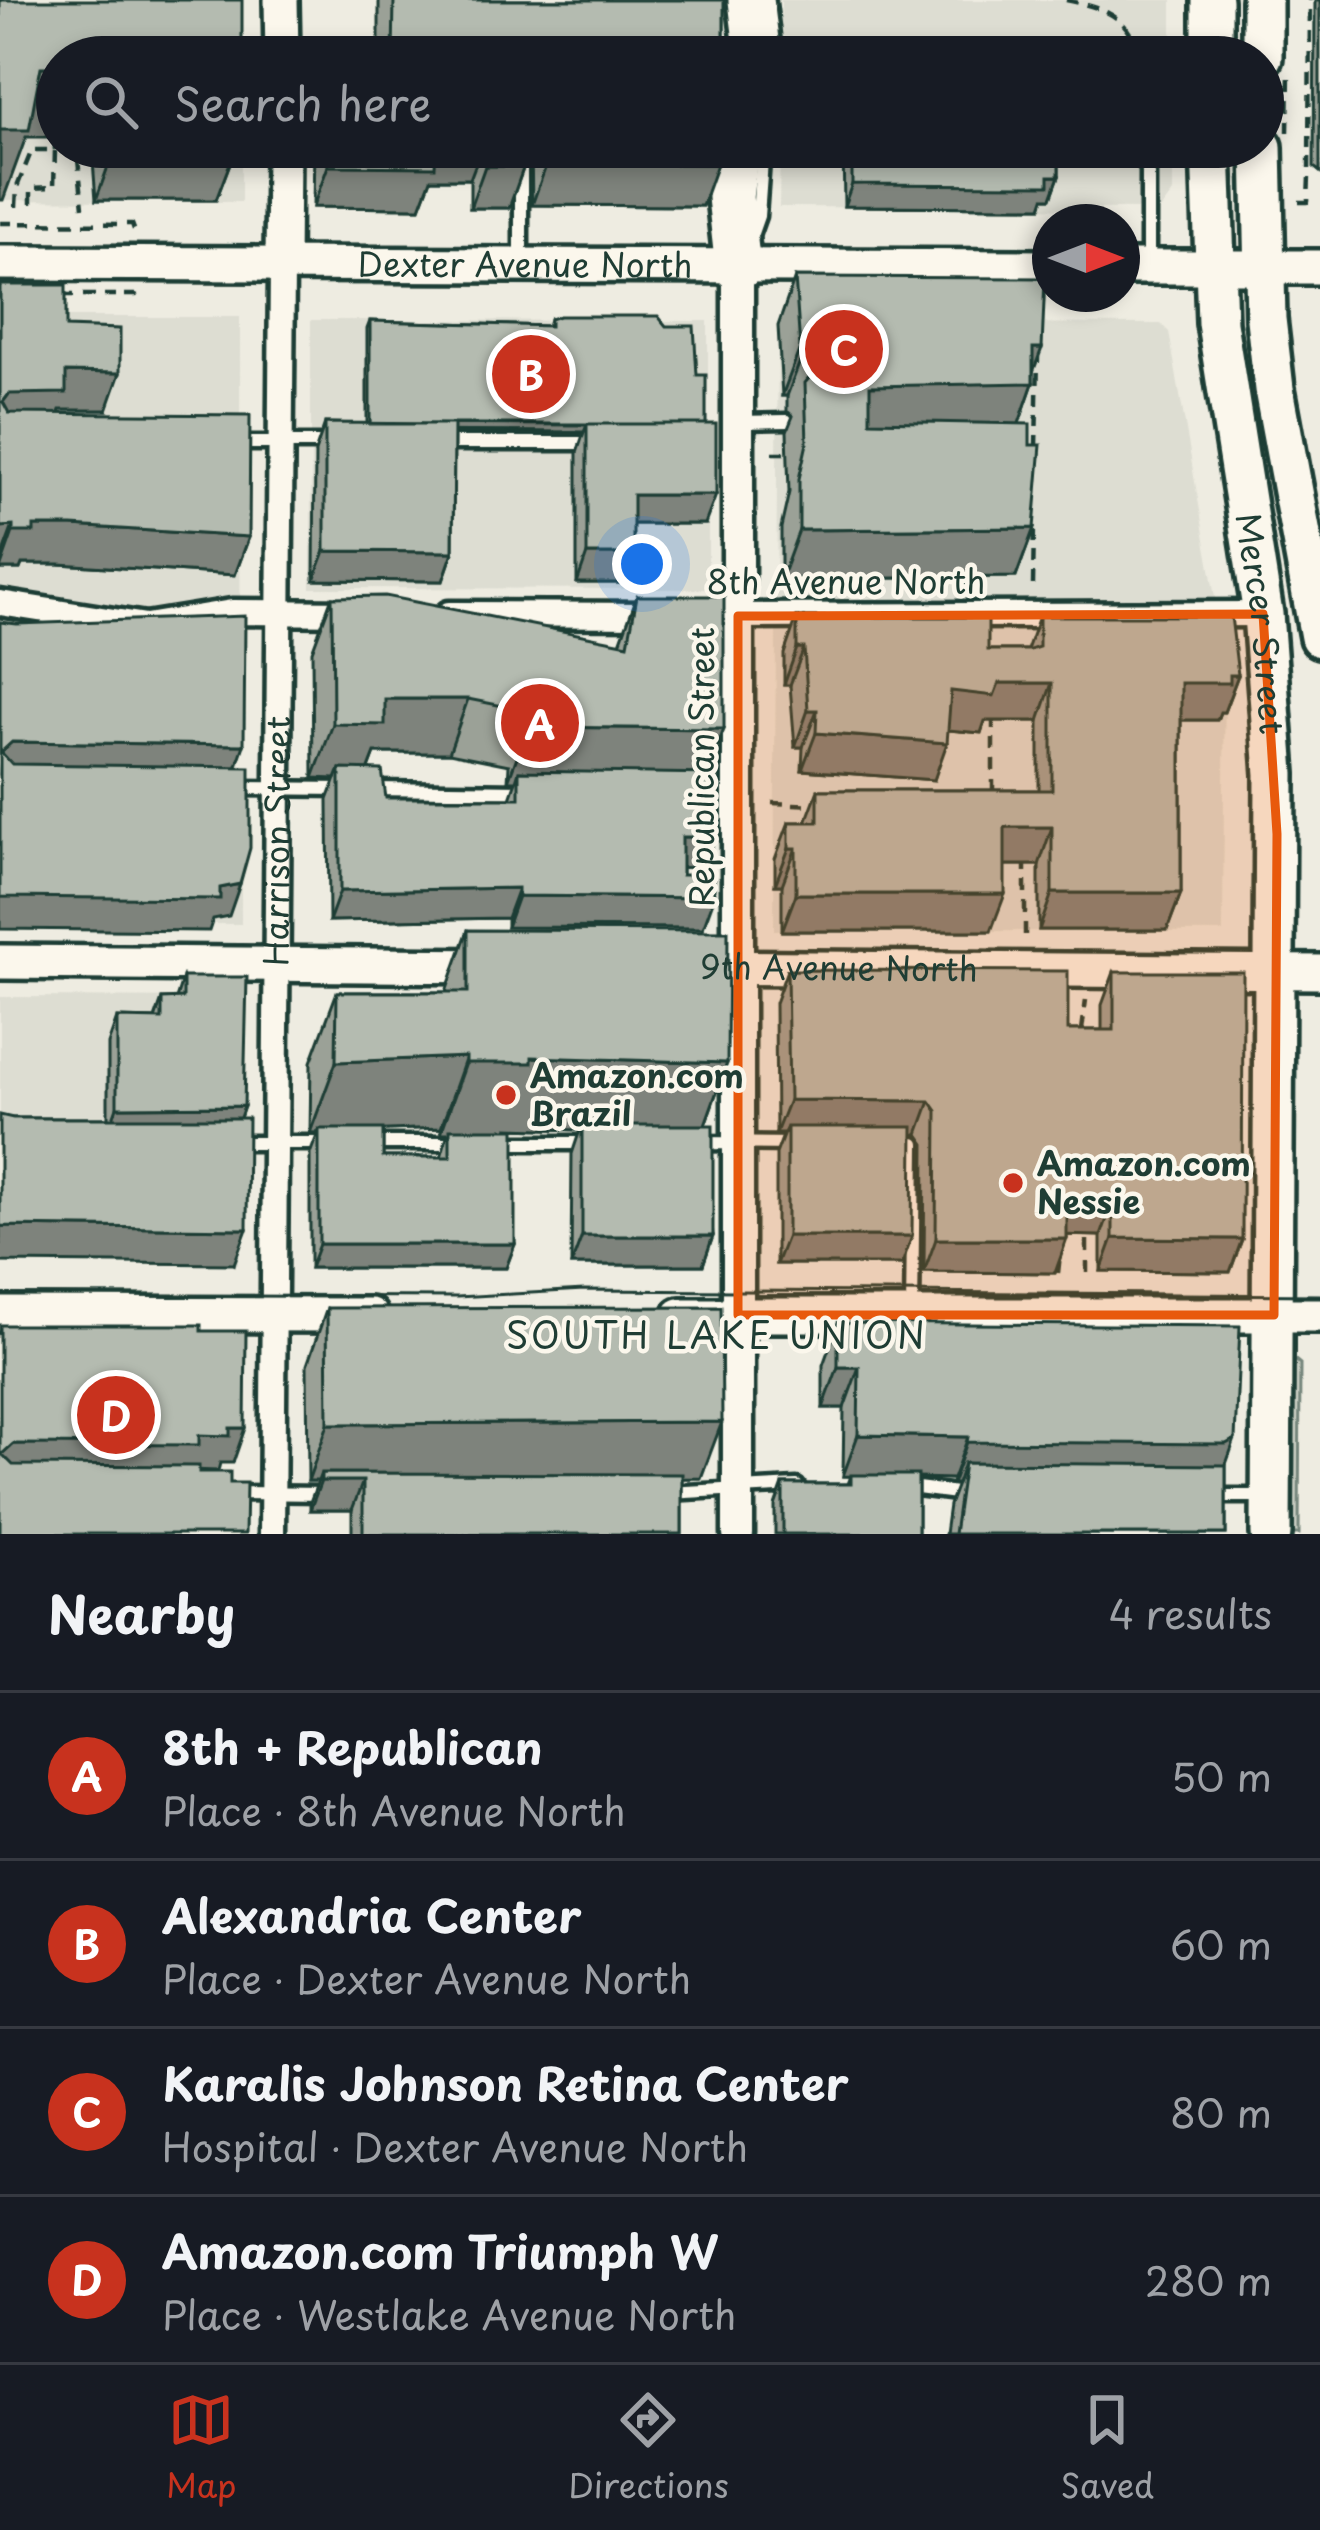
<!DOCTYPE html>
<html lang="en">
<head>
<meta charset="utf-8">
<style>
  body { margin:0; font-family:"Playpen Sans",sans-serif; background:#242831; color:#f1f3f6 }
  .compass { position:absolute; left:1032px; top:204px; width:108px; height:108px; border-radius:50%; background:#171b24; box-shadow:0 6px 18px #0003; rotate:90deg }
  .you { position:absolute; left:642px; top:564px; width:42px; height:42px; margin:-30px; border:9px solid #fff; border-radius:50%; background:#1a73e8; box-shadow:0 0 0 18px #1a73e833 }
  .badge { display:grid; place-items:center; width:78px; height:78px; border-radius:50%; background:#c8321e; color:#fff; font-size:39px; font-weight:700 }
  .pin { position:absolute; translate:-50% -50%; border:6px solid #fff; box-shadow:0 3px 12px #0006 }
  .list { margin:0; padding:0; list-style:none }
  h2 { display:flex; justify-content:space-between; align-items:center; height:156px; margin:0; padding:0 48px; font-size:51px }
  h2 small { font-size:39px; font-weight:400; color:#9ea1a6 }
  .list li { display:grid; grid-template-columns:78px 1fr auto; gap:36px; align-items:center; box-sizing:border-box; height:168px; padding:0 48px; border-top:3px solid #363941 }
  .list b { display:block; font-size:45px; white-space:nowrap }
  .list p { margin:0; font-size:39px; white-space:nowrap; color:#9ea1a6 }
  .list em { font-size:39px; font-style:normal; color:#9ea1a6 }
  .icon { flex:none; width:66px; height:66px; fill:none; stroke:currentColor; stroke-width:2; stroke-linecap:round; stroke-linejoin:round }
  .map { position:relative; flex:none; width:1320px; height:1534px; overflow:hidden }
  .search { position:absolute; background:#171b24; box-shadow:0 6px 18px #0003; left:36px; right:36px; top:36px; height:132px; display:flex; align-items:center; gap:30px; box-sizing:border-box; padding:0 42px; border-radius:66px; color:#9ea1a6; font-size:45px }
  .sheet { height:828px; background:#171b24 }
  nav { display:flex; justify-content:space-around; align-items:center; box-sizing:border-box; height:168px; border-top:3px solid #363941; background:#171b24; font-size:33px; color:#9ea1a6 }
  nav a { display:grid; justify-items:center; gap:6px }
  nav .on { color:#c8321e }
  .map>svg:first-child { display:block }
  .built { fill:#ddddd2 }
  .green { fill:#cbcfc4; stroke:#75867c; stroke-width:3 }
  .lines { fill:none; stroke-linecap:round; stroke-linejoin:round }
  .service-casing { stroke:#1f3d34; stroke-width:21 }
  .minor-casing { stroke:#1f3d34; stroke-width:33 }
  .tertiary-casing { stroke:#1f3d34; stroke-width:39 }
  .secondary-casing { stroke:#1f3d34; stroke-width:42 }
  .primary-casing { stroke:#1f3d34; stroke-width:48 }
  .motorway-casing { stroke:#1f3d34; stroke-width:54 }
  .path { stroke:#1f3d34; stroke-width:4.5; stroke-dasharray:12 9; stroke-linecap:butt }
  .service { stroke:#fbf7ec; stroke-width:12 }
  .minor { stroke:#fbf7ec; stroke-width:24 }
  .tertiary { stroke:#fbf7ec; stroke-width:30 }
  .secondary { stroke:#fbf7ec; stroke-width:33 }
  .primary { stroke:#fbf7ec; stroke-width:39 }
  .motorway { stroke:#fbf7ec; stroke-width:45 }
  .tram { stroke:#1f3d34; stroke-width:3 }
  .wall { fill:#9ba197; stroke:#1f3d34; stroke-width:3; fill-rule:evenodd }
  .shaded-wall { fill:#7e837b; stroke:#1f3d34; stroke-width:3 }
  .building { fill:#b4bbb0; stroke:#1f3d34; stroke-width:3 }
  .marked { fill:#e8590c; fill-opacity:0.2; stroke:#e8590c; stroke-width:9; stroke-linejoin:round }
  .poi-dot { fill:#c8321e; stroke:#fbf7ec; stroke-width:4.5 }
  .labels { text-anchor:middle; stroke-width:9; stroke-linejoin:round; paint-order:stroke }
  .street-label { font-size:33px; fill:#1f3d34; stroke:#fbf7ec }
  .poi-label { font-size:33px; font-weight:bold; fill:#1f3d34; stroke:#fbf7ec; text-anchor:start }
  .neighbourhood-label { font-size:36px; letter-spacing:3px; fill:#1f3d34; stroke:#fbf7ec }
</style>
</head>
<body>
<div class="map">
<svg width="1320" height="1534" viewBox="0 0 1320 1534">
  <rect width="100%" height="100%" fill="#eeece1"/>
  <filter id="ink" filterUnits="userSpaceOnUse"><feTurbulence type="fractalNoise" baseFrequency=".00833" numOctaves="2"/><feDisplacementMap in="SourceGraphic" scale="24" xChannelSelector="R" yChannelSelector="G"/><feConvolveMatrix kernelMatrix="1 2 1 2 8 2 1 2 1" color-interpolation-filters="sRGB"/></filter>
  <g filter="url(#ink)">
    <path class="built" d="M0 0 57 57V147H241V202L0 200Z
      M781 0H1172V57H780Z
      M780 147H1173V193L1161 209 779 207Z
      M0 317H240L241 924 0 925Z
      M311 320 708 321V589L311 588Z
      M778 322 1161 324 1169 332 1225 655 1223 932 774 930Z
      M0 997 239 998 238 1265 0 1264Z"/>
    <path class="green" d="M1294 1359 1300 1364 1299 1534H1288Z"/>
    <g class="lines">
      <defs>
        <path id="service" d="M521 147V261
          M1139 147 1148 170V263
          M752 233 758 216 763 147
          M739 422 787 421
          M235 443H329
          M439 443H593
          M236 788 347 789
          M374 789 527 791
          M235 1143H329
          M367 1143H461
          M499 1143H587
          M697 1143 797 1144
          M901 1144H914L912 1314
          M902 1486 964 1494
          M230 1493 324 1494
          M668 1493 797 1486
          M1212 1496H1264"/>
        <g id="minor">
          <path d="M0 603 146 626 232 612 354 613"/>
          <path d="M449 614 660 615"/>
          <path d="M725 616 1263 614"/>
          <path id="s1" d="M272 1534 282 267"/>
        </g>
        <path id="tertiary" d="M738 1534V268"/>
        <g id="secondary">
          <path d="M281 0 282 57"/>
          <path id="s2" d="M0 263 1050 267"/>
          <path d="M282 267 283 147"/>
          <path d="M1122 267H1320"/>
          <path d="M0 962 496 966"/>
          <path id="s3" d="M686 967 1320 972"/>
          <path d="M0 1314 370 1315"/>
          <path d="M680 1315H1320"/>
        </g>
        <g id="primary">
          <path d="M1212 57V0"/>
          <path d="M1262 57V0"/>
          <path id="s4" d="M1211 147 1217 323 1263 614 1275 774 1271 1534"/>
          <path d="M1262 147 1266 319 1274 389 1320 637"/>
        </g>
        <path id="motorway" d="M751 0 758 57
          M736 147 730 197 738 268"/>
      </defs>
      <use href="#service" class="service-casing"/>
      <use href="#minor" class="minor-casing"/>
      <use href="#tertiary" class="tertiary-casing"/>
      <use href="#secondary" class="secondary-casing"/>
      <use href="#primary" class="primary-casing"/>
      <use href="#motorway" class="motorway-casing"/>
      <path class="path" d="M1066 0C1104 8 1131 16 1138 57
        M1288 132 1289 72
        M54 138 55 150H77L83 207
        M1299 202H1308L1309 176 1310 0
        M16 207 17 187 32 150H55L54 187 31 188V207
        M0 223 132 224 136 235
        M62 295H136L138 291
        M1036 447 1038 357
        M773 453H790
        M964 578V585
        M1033 585 1034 525
        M993 792V720
        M772 803 814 805
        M1025 860V937
        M1082 1030 1086 1000
        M1058 1273 1060 1255
        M1087 1273V1231"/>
      <use href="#service" class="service"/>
      <use href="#minor" class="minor"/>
      <use href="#tertiary" class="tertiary"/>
      <use href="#secondary" class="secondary"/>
      <use href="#primary" class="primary"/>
      <use href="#motorway" class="motorway"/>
      <path class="tram" d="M0 1295 457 1297 584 1290 1320 1295"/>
    </g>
    <path class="wall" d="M379 0H724V57H379Z
      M1315 0H1320V172L1314 167Z
      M92 147H236L216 200H96Z
      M314 147H524V166L509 208H470V179H431L420 208 313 207Z
      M531 147H719L702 206 532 205Z
      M843 147H1059V176L1051 198H1044L1041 207 844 206Z
      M795 277 1033 372V383L1019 423 1034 528 1016 577 781 579V528L789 492 787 431 793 416 787 411V396H782L778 326Z
      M0 285 66 327 107 410H60L58 413 249 537 235 575 59 564H22L20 569H0Z
      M550 319 705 524H633L622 583H577V453L584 432H454L453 552 443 581 314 580 315 452 325 423 367 424V329L370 321 548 326Z
      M637 596 724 729 707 774 704 868 682 867V875L703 928 507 927V918L329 921 328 800 336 779 313 778 312 651 332 597 620 643ZM375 753H449L509 765 508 781H516L510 798H386L369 769Z
      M1039 616 1238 675 1224 712H1220L1217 720H1181V893L1167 930H1039V865H1005L991 931H782V885H775V859L789 822H806L818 790H1039V721H985L981 733 948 730 934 780 802 770 803 747H795L790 685H784V654L797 617 988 650H1027Z
      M468 930 727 1063 705 1125 713 1236 703 1265H571L572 1154 580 1130 508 1128 515 1244 506 1268H310V1154L318 1133H310L311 1062 337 992H446ZM441 1128V1133H448L441 1157H383V1130Z
      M787 970 1068 1030H1102V1005L1114 972 1242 1239 1230 1272 1101 1271V1236L1067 1235 1055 1273 924 1272 925 1144 918 1134H913L902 1264H776V1154L784 1133H776L775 1003Z
      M183 977 244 1106 240 1118 234 1264 13 1118H108V1044L117 1018 155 1019 162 999H176Z
      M327 1308 701 1478H682V1534H352V1510H310V1502L318 1481H308L307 1365Z
      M838 1323 1226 1465V1534H945L949 1505 957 1484H952L953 1479 918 1478V1534H775V1506L783 1484H848L851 1476H843L844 1408H823V1365Z"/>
    <path class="shaded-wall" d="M41 67H57V137H26L3 200H0V130Z
      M115 147H236L216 200H96Z
      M433 147H482L470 179H431L420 208 313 207 328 166Z
      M547 163 717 164 702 206 532 205Z
      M485 166H524L509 208H470Z
      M1059 176 1051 198H1044L1041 207 844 206 852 184Z
      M800 348H805L787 396H782Z
      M1033 348H1042L1029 383H1033L1016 432 853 435 870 386Z
      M66 372 120 373 107 410H60L52 431H0L3 402 9 394Z
      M370 424 587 425 584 432 367 431Z
      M633 495H716L705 524H622Z
      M13 526 0 561V527Z
      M34 526H72L249 537 235 575 59 564H22L20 569H0L13 532Z
      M1034 528 1016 577 781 579 799 530Z
      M325 551 453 552 443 581 314 580Z
      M587 554H633L622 583H577Z
      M797 648H804L790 685H784Z
      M1230 675H1238L1224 712H1220L1217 720H1167L1181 683Z
      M999 683H1052L1039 721H985L981 733 937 729 951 691Z
      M385 699H468L449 753H375L365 779 340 769 336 779 313 778 333 724Z
      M808 710H817L803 747H795Z
      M528 727 724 729 704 783 519 771 516 781H508Z
      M816 733 947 743 934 780 802 770Z
      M12 742 244 745 233 777 0 775 1 752Z
      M1005 827H1052L1039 865H991Z
      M682 837H715L704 868 671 867Z
      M789 848H796L782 885H775Z
      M240 884 229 916 213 919 209 931 0 929V897L220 888Z
      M518 888 507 918 329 921 340 891Z
      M1052 893H1181L1167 930H1039Z
      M796 894H1005L991 931H782Z
      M518 896 714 898 703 928 507 927Z
      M466 1057 441 1128 310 1133 336 1062Z
      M532 1057 727 1063 702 1133 582 1125 580 1130 508 1128 506 1133H441L466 1063Z
      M789 1100 930 1101 918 1134 787 1133V1127L784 1133H776Z
      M244 1106 235 1132 108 1133 117 1107Z
      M1067 1202H1113L1101 1236 1055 1235Z
      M0 1226 247 1229 234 1264 0 1262Z
      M582 1236H713L703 1265H571Z
      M787 1236H912L902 1264H776Z
      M1113 1238 1242 1239 1230 1272 1101 1271Z
      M936 1239H1067L1055 1273 924 1272Z
      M319 1244H515L506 1268H310Z
      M838 1367H859L844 1408H823Z
      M722 1422 701 1478 321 1481V1473L318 1481H308L328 1424Z
      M230 1428H245L233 1463H220L218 1471 190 1470 0 1480 2 1454 13 1444 199 1435Z
      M858 1435 968 1437 953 1479 843 1476Z
      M1235 1439 1220 1481 964 1463 957 1484H952L967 1442Z
      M321 1481H363L352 1510H310Z"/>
    <path class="building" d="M0 0H242V57H57V67H41L29 130H0Z
      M394 0H724V57H393Z
      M328 147H436L435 167 328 166Z
      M485 147H524V166H485Z
      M547 147H719L717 164 547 163Z
      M852 147H1059V176H1049V185L852 184Z
      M795 277 1045 278 1042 348H1033V383L870 386V421L1030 424V445H1041L1034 528 799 530V479L807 443 805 383 815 371 805 362V348H800Z
      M0 285H66V327L120 329V373L66 372V393L9 394 3 402 9 413 250 415 249 537 72 526H34V532H13V526L0 527Z
      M559 316H658L666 326H694L697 375H706V424H370V321L550 326V319Z
      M325 423 454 424 453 552 325 551Z
      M587 424H716V495H633V554H587Z
      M385 596 628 644 637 596H724V729L528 727V711L468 699H385V725L333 724 332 597Z
      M245 616 244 745 12 742 1 752 12 764 250 767V848L240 884 220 888V899L0 897V622L17 624Z
      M1039 616H1231L1238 675H1230V683H1181V893H1052V827H1005V894H796V848H789V822H818V790H1052V683H999L994 696 951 691 947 743 816 733 817 710H808L804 648H797V617H988V650H1030L1039 647Z
      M340 769 382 770 386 798H519V771L716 774 715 837H682V875H714V898L518 896V888L340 891Z
      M468 930 728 931 727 1063 532 1057V1063H466V1057L336 1062 337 992H468Z
      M787 970 1068 971V1030H1114V972H1243L1242 1239 1113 1238V1202H1067V1239H936L937 1111 930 1101 789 1100Z
      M183 977H247L244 1106 117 1107V1018L162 1019V999L183 998Z
      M0 1115 13 1118H248L247 1229 0 1226Z
      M582 1125H713V1236H582Z
      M787 1127H913L912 1236H787Z
      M319 1129H383V1157H450V1129H515V1244H319Z
      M721 1307 722 1422 328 1424 327 1308Z
      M838 1323 1240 1326 1235 1439 1226 1444 967 1442 968 1437 858 1435 859 1367H838Z
      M0 1325H201V1331H246L245 1428H230V1436L199 1435V1445L13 1444 2 1454 13 1465 199 1466V1472H230V1483H246L245 1534H0Z
      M964 1463 1226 1465V1534H954Z
      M321 1473 682 1474V1534H363V1481H321Z
      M851 1475H918V1534H783V1484H851Z"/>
  </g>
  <path class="marked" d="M1263 614 1277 834 1274 1315H738V616Z"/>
  <g class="poi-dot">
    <circle cx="506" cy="1095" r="12"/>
    <circle cx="1013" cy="1183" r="12"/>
  </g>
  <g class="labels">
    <g class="street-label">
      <text dy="12" stroke="none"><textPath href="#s2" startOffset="525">Dexter Avenue North</textPath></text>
      <text x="846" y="594">8th Avenue North</text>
      <text dy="12" stroke="none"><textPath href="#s4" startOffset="480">Mercer Street</textPath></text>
      <text transform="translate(702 767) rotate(-90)" y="12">Republican Street</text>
      <text dy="12" stroke="none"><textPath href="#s1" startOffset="693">Harrison Street</textPath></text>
      <text dy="12" stroke="none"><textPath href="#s3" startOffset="153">9th Avenue North</textPath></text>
    </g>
    <g class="poi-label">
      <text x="530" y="1088">Amazon.com<tspan x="530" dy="38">Brazil</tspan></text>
      <text x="1037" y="1176">Amazon.com<tspan x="1037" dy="38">Nessie</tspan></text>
    </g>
    <g class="neighbourhood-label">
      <text x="717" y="1349">SOUTH LAKE UNION</text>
    </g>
  </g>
</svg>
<svg class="compass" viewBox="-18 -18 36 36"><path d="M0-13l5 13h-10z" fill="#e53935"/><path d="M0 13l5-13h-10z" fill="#9ea1a6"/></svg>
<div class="you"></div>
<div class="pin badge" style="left:540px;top:723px">A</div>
<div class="pin badge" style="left:531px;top:374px">B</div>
<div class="pin badge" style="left:844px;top:349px">C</div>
<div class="pin badge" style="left:116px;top:1415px">D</div>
<div class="search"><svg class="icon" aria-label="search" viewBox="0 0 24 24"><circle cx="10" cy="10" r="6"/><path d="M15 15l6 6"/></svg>Search here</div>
</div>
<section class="sheet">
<h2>Nearby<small>4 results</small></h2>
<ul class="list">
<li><span class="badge">A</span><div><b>8th + Republican</b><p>Place · 8th Avenue North</p></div><em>50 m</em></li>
<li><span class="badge">B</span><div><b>Alexandria Center</b><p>Place · Dexter Avenue North</p></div><em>60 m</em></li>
<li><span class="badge">C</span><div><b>Karalis Johnson Retina Center</b><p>Hospital · Dexter Avenue North</p></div><em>80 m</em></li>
<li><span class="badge">D</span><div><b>Amazon.com Triumph W</b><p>Place · Westlake Avenue North</p></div><em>280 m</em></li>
</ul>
</section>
<nav>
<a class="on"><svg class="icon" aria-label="map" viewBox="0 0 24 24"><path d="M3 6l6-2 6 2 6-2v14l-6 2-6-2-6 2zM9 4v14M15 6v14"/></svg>Map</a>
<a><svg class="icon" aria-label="directions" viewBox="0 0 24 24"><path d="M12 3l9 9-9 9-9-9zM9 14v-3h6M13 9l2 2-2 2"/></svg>Directions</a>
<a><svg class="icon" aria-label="saved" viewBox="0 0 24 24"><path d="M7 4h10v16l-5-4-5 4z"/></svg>Saved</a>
</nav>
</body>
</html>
